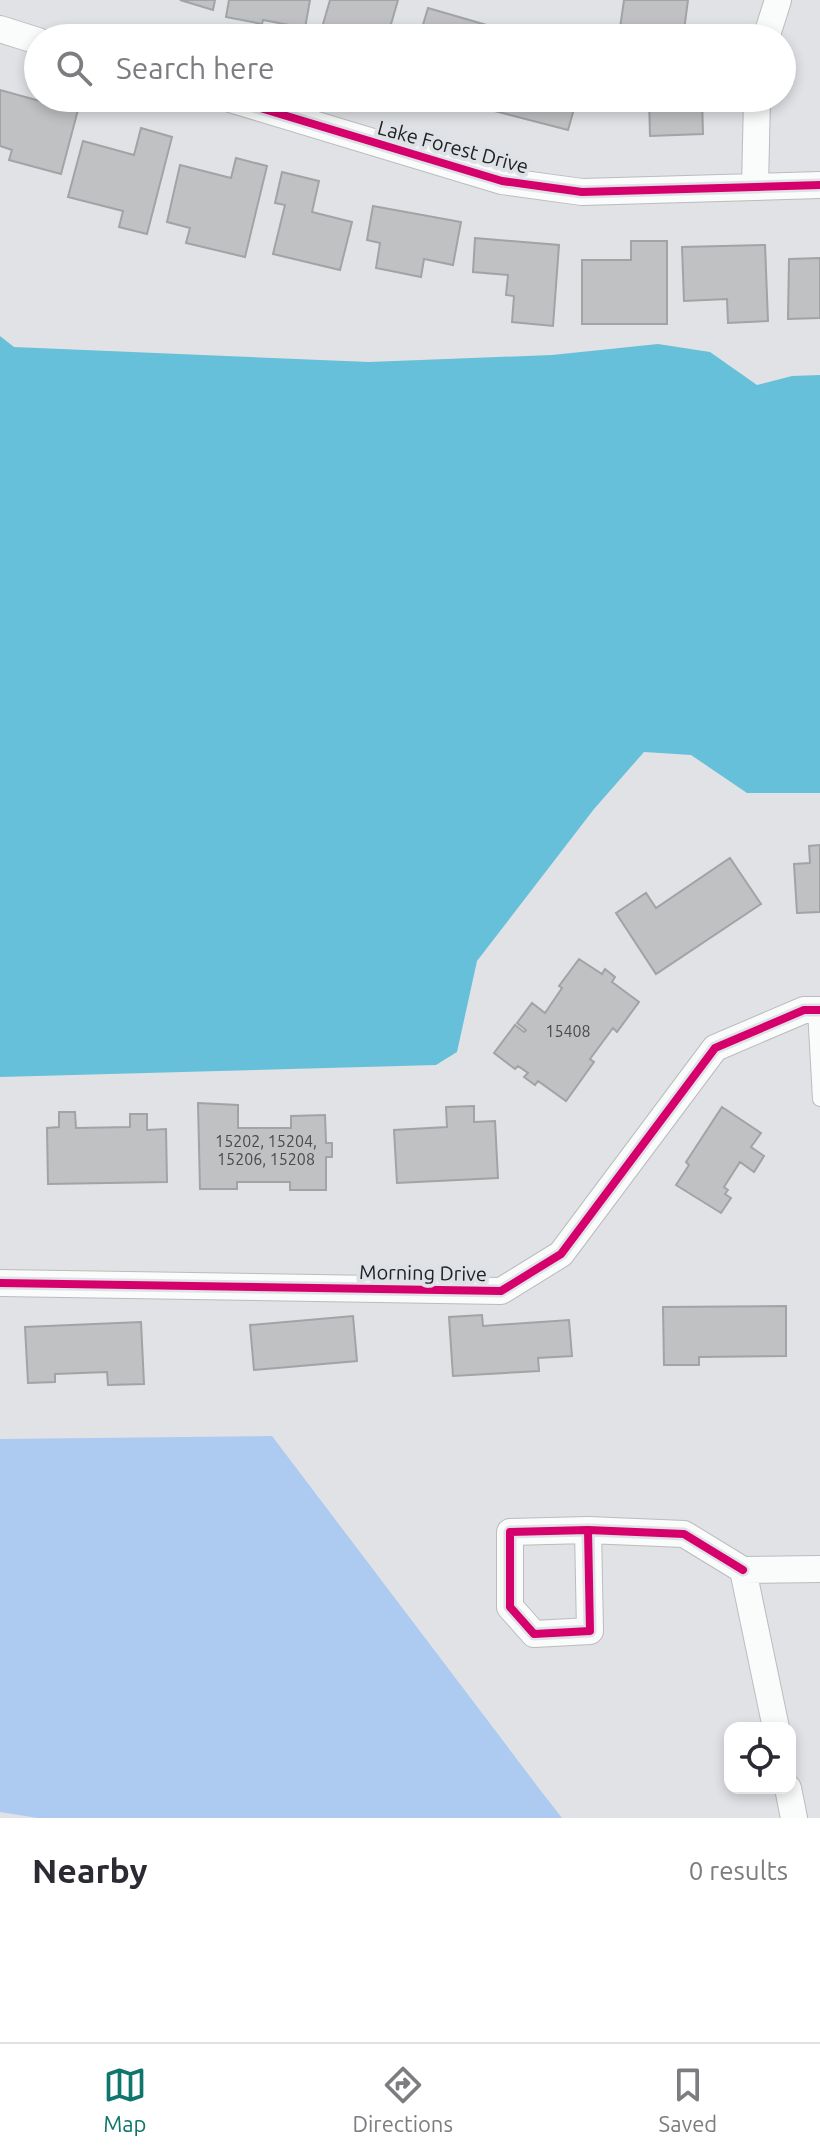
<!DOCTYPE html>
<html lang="en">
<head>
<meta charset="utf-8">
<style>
  body { margin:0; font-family:Ubuntu,sans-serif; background:#f2f2f3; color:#2b2b33 }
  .controls { position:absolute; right:24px; bottom:24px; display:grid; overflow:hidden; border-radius:16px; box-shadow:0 4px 12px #0003 }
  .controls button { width:72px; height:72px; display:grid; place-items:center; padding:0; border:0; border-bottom:2px solid #e1e1e2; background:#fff; color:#2b2b33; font:40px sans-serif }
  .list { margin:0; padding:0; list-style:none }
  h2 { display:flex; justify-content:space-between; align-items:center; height:104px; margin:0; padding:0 32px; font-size:34px }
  h2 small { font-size:26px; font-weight:400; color:#7c7c81 }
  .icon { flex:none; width:44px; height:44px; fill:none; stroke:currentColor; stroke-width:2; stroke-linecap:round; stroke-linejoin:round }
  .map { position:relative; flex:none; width:820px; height:1818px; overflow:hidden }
  .search { position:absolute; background:#fff; box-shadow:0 4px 12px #0003; left:24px; right:24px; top:24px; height:88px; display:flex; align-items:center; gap:20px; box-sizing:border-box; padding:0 28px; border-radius:44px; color:#7c7c81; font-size:30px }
  .sheet { height:224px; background:#fff }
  nav { display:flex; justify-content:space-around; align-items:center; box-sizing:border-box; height:112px; border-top:2px solid #e1e1e2; background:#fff; font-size:22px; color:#7c7c81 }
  nav a { display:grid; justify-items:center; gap:4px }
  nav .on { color:#0f766e }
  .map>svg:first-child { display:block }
  .green { fill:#adcaf1 }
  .water { fill:#66c0d9 }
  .building { fill:#c0c1c3; stroke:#a1a3a5; stroke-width:2 }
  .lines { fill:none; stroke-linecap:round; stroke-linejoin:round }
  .service-casing { stroke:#babcbd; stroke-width:16 }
  .minor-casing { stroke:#babcbd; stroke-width:28 }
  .service { stroke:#fafbfb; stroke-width:14 }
  .minor { stroke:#fafbfb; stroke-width:26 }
  .cycleway-casing { stroke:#dee2e7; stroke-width:13 }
  .cycleway { stroke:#d6006c; stroke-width:8 }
  .labels { text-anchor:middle; stroke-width:8; stroke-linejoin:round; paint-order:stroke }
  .number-label { font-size:16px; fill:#494a4c }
  .street-label { font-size:20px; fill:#212224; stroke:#dee2e7 }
</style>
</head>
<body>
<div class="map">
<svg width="820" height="1818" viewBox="0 0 820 1818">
  <rect width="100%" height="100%" fill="#e0e2e5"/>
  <path class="green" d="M272 1436 541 1791 562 1818H38L0 1812V1439Z"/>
  <path class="water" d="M0 336 14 347 369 362 552 355 658 344 710 352 757 385 792 376 820 375V793H747L691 755 644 752 594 809 477 961 457 1052 436 1065 0 1077Z"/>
  <path class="building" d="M180 0H215L213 10Z
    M229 0H310L305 28 263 20 262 24 226 17Z
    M330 0H398L387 38H368L353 34 352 38H319Z
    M624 0H688L683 38H644L619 35Z
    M428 8 490 26 486 38H419Z
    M0 90 47 103 48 98 79 106 61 174 9 160 12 150 0 146Z
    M490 98H577L568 130 487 109Z
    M649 98H702L703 134 650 136Z
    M141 128 172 137 147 234 119 227 123 211 68 197 83 141 134 155Z
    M236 158 267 166 245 257 186 243 190 228 167 222 180 165 231 178Z
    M282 172 319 181 312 212 352 222 340 270 273 254 285 205 275 203Z
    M373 206 461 222 453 265 424 259 421 277 376 268 380 243 367 240Z
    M475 238 559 245 553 326 512 322 514 296 506 295 508 275 473 272Z
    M631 241H667V324H582V260H631Z
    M765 245 768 321 728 323 727 299 684 301 682 247Z
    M820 258V318L788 319 789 259Z
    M820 845V912L797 913 794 864 810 863 809 846Z
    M730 858 761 904 656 974 616 913 646 893 656 908Z
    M579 959 602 974 605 969 615 977 612 982 639 1002 617 1032 613 1028 590 1059 594 1062 566 1101 538 1081 535 1085 524 1077 528 1073 518 1066 515 1069 494 1053 515 1025 524 1032 526 1030 517 1023 532 1003 545 1013 562 988 559 986Z
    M198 1103 238 1105V1128H291V1116L325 1115 326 1143H332V1157H326V1190H290V1182H237V1189H200Z
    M474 1106V1122L495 1121 498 1178 397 1183 394 1130 447 1127 446 1107Z
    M722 1107 761 1133 751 1147 764 1156 754 1172 740 1162 724 1187 728 1190 725 1194 731 1198 721 1213 676 1185 689 1165 686 1162Z
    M59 1112H75L76 1128 130 1127V1114H147V1130L166 1129 167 1182 48 1184 47 1128 59 1127Z
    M786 1306V1356L699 1357V1365H664L663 1307Z
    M482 1315 483 1326 569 1320 572 1356 538 1358 539 1371 453 1376 449 1317Z
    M353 1316 357 1361 254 1370 250 1325Z
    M141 1322 144 1384 108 1385 107 1372 55 1374V1382L28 1383 25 1327Z"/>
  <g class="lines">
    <defs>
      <path id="service" d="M815 1010 820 1099"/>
      <path id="minor" d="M0 29 38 41
        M766 38 778 0
        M227 98 502 181 582 192 820 185
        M755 187 757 98
        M0 1283 501 1291 561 1254 715 1048 804 1010H820
        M588 1530 590 1631 534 1634 510 1607V1532L588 1530 684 1534 743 1570
        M776 1728 743 1570 820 1569
        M788 1788 794 1818"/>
    </defs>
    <use href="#service" class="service-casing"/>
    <use href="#minor" class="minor-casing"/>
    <use href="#service" class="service"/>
    <use href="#minor" class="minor"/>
    <defs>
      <path id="cycleway" d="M227 98 502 181 582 192 820 185
        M0 1283 501 1291 561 1254 715 1048 804 1010H820
        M588 1530 590 1631 534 1634 510 1607V1532L588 1530 684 1534 743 1570"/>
    </defs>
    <use href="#cycleway" class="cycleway-casing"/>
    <use href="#cycleway" class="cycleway"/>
  </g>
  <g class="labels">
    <g class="number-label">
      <text x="568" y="1037">15408</text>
      <text x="266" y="1147">15202, 15204,<tspan x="266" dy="18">15206, 15208</tspan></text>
    </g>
    <g class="street-label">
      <text transform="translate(453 147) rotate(15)" y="7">Lake Forest Drive</text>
      <text transform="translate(423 1273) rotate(1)" y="7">Morning Drive</text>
    </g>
  </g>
</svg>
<div class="controls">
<button><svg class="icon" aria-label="locate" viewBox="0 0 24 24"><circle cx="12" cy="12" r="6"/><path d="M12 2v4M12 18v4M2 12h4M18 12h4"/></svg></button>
</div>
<div class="search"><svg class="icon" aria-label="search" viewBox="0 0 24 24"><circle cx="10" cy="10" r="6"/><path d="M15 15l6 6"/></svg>Search here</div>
</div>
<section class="sheet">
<h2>Nearby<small>0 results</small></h2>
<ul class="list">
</ul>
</section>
<nav>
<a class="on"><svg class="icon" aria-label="map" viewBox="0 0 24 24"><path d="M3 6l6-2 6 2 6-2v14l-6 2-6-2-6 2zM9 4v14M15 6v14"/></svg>Map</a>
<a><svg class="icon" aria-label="directions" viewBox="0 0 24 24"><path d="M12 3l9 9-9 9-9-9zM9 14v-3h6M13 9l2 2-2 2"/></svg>Directions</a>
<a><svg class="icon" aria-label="saved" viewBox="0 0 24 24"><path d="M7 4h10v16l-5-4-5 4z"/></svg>Saved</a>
</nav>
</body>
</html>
